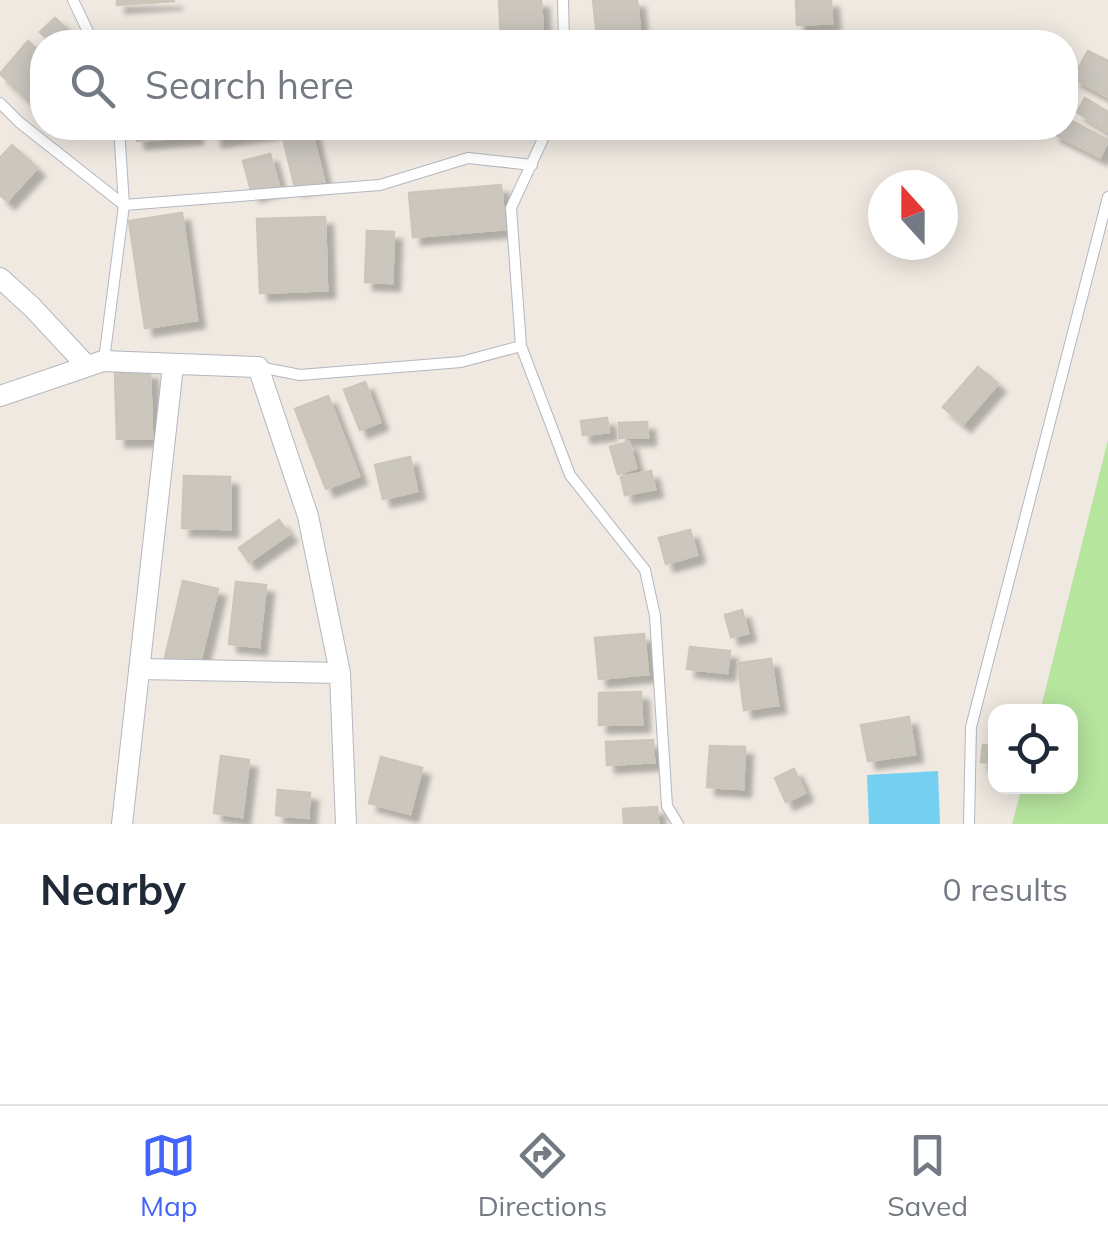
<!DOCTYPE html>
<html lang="en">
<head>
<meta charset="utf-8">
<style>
  body { margin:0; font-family:Mulish,sans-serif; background:#f2f2f3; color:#1f2937 }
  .controls { position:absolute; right:30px; bottom:30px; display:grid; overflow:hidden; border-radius:20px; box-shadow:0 5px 25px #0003 }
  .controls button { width:90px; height:90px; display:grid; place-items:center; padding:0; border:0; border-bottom:2px solid #e0e1e3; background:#fff; color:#1f2937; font:50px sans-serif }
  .compass { position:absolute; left:868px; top:170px; width:90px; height:90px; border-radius:50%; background:#fff; box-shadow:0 5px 25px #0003; rotate:339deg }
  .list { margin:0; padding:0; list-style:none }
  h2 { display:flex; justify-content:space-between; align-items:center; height:130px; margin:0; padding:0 40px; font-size:42px }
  h2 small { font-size:32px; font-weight:400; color:#747a83 }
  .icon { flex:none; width:55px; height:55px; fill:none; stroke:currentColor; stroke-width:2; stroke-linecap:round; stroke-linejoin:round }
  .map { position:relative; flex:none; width:1108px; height:824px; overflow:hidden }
  .search { position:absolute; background:#fff; box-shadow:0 5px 25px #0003; left:30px; right:30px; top:30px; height:110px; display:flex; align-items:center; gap:25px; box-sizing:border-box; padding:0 35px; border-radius:40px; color:#747a83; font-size:38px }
  .sheet { height:280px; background:#fff }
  nav { display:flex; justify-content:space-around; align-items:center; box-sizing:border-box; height:140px; border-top:2px solid #e0e1e3; background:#fff; font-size:28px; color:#747a83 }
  nav a { display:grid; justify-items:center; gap:5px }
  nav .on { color:#4264fb }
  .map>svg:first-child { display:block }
  .green { fill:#b6e59e }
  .water { fill:#75cff0 }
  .building { fill:#cbc7bf; stroke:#cbc5ba; stroke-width:2.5; filter:url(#shadow) }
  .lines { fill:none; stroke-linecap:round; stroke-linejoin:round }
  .service-casing { stroke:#b4b7c1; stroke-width:12 }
  .minor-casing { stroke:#b4b7c1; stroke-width:22 }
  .service { stroke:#fff; stroke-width:10 }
  .minor { stroke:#fff; stroke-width:20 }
</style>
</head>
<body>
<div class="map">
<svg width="1108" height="824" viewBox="0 0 1108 824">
  <defs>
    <filter id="shadow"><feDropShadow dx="8" dy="8" stdDeviation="2.5" flood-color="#0004"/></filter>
  </defs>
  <rect width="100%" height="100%" fill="#efe9e1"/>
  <path class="green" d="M1108 440V824H1012L1022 787 1070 786V712L1040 711Z"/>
  <path class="water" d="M938 771 940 824H869L867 775Z"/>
  <path class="building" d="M117 0H174V1L117 5Z
    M499 0H541L543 37 501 39Z
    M593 0H637L640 32 597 37Z
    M796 0H831L832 23 797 25Z
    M55 18 80 42H51L40 32Z
    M28 41 42 54V112L0 74Z
    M1088 51 1108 61V97L1073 78Z
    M1085 98 1108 112 1107 131 1077 112Z
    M1066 118 1108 140 1100 157 1052 133 1055 128H1066Z
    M136 128H195V136L137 141Z
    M213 128H271V131L214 139Z
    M291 128H311L324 181 295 188 281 130Z
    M12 145 37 168 7 201 0 195V158Z
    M270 154 279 186 252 194 243 161Z
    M501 185 505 229 413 237 409 193Z
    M182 213 197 320 145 328 129 221Z
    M325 217 327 290 260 293 257 219Z
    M367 231 394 232 392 283 365 282Z
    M978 367 998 384 963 424 943 407Z
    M150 371 152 438 117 439 115 372Z
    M365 382 380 422 360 430 344 390Z
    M328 396 359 476 326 489 295 409Z
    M607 418 609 432 583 435 581 421Z
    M647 422 648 437 619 438V423Z
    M629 442 636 468 618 474 610 447Z
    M410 457 417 491 383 499 375 465Z
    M651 471 655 489 625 495 621 477Z
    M184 476 230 477V529L182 528Z
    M279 520 289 534 249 562 239 548Z
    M690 530 697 555 666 564 659 538Z
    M183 581 218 589 198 670 164 662Z
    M236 582 266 585 259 647 229 644Z
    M742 610 748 633 731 637 725 615Z
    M644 634 648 674 599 679 595 638Z
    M690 647 730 651 727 673 687 669Z
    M771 659 778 705 744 710 738 663Z
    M641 692 642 724 599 725V693Z
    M909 717 915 754 868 761 861 725Z
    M653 740 654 762 607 765 606 742Z
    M983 745 996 747V763L981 762Z
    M710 746 745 747 743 789 707 787Z
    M221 756 249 760 242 817 214 813Z
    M381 757 422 768 410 814 369 803Z
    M794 769 805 793 786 802 775 778Z
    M278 790 310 793 308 818 276 815Z
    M657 807 658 824H624L623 809Z"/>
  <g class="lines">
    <defs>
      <path id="service" d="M73 0 93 42
        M563 0 564 42
        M0 103 19 122 124 205 380 185 468 158 532 165
        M548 128 511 208 521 346 570 475 645 570 655 616 667 806 678 824
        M104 360 124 205 119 128
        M259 367 300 375 461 362 521 346
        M969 824 971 727 1108 197"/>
      <path id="minor" d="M0 278 32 307 86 365
        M0 396 103 361 258 367 308 516 340 673 346 824
        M139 669 340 673
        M122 824 173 366"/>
    </defs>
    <use href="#service" class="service-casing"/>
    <use href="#minor" class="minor-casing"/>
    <use href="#service" class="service"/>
    <use href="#minor" class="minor"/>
  </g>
</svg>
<div class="controls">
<button><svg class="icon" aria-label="locate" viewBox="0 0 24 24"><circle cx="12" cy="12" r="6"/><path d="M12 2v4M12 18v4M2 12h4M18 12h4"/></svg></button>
</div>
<svg class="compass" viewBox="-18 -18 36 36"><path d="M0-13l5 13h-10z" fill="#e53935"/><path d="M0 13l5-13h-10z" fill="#747a83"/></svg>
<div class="search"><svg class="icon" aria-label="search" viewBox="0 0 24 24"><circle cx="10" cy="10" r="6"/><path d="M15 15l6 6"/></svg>Search here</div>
</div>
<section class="sheet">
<h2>Nearby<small>0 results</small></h2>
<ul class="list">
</ul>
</section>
<nav>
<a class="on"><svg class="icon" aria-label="map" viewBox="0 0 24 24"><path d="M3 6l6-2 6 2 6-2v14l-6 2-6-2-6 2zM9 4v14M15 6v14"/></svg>Map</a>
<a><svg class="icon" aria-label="directions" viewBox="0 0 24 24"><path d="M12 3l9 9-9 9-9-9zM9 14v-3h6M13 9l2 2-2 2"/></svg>Directions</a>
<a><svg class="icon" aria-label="saved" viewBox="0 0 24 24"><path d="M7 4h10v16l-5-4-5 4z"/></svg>Saved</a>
</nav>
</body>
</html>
